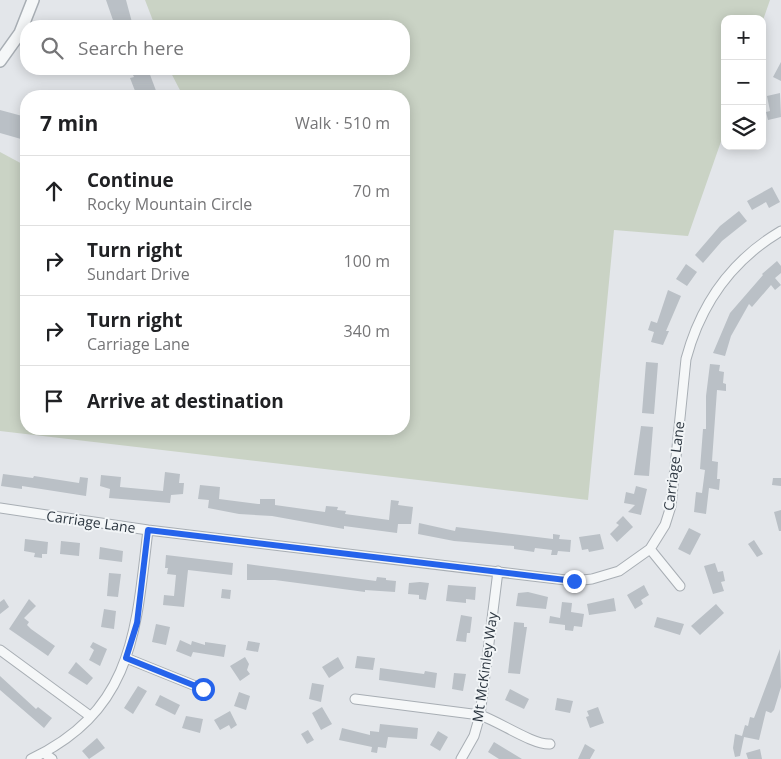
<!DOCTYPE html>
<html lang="en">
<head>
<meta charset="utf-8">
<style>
  body { margin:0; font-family:"Open Sans",sans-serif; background:#f2f2f2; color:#202124 }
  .controls { position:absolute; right:15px; top:15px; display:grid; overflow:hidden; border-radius:10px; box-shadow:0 2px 12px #0003 }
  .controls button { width:45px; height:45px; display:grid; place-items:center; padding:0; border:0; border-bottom:1px solid #e0e0e0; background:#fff; color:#202124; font:25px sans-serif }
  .stop { position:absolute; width:15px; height:15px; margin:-11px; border:4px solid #2563eb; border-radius:50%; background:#fff }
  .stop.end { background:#2563eb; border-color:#fff; box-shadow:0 1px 5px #0008 }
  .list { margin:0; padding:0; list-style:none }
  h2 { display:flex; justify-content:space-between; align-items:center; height:65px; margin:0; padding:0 20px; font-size:21px }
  h2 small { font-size:16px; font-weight:400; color:#757577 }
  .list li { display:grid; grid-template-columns:32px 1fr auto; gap:15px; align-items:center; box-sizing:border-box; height:70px; padding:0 20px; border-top:1px solid #e0e0e0 }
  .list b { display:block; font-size:19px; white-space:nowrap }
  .list p { margin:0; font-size:16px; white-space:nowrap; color:#757577 }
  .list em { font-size:16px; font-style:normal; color:#757577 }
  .icon { flex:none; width:28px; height:28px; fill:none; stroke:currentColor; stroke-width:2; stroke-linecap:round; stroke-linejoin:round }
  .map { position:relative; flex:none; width:781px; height:759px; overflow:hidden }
  .search { position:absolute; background:#fff; box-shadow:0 2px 12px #0003; left:20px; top:20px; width:390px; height:55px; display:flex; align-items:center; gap:12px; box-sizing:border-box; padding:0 18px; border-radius:20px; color:#757577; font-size:19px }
  .panel { position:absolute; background:#fff; box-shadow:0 2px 12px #0003; left:20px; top:90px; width:390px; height:345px; border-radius:20px }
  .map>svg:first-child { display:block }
  .green { fill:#cad3c5 }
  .building { fill:#bac0c6 }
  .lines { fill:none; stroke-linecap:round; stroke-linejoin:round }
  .minor-casing { stroke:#a8aeb4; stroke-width:11 }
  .tertiary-casing { stroke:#a8aeb4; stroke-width:14 }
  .minor { stroke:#f5f7f8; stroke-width:9 }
  .tertiary { stroke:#f5f7f8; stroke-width:11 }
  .route { stroke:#2563eb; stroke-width:6 }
  .labels { text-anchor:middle; stroke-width:4; stroke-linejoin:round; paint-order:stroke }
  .street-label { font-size:14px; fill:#2c3640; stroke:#f2f5f7 }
</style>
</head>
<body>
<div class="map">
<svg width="781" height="759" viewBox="0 0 781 759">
  <rect width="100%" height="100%" fill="#e3e6ea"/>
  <path class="green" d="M145 0H770L762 23V19H725V130L688 236 614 230 588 500 0 431V152L26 166V429H404V96H183L169 69H404V26H155Z"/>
  <path class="building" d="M106 0H126L133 26H115Z
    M781 62V81L773 77Z
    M144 71V73L149 72 158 96H137L130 78 134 77 133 75Z
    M780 93 781 117 768 120 766 112 770 111 767 96Z
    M0 110 26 117 21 139 0 133Z
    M772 187 780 202 769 208 766 202 752 210 747 201Z
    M739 211 747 221 722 241 703 263 695 255 720 226Z
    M777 261 781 266V273L775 278 781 285 775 290 771 285 752 307 749 304 731 336 725 356 713 353 730 313 763 275 762 274Z
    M686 264 697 272 687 286 676 279Z
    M668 290 681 296 666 331H669L663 345 651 342 654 332 648 330 651 321 657 323Z
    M646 362 658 363 654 414 642 413Z
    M710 364 720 365 719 371 724 372 723 383 726 384V391L717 390 712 461 718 462 717 479H720L719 490 709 488 706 514 694 512 696 492 702 493 705 470 700 469 703 429H706V396Z
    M641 426 653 427 649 476 634 475Z
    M165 472 180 474 179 483H184L183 494 171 495 170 503 109 498 110 489 100 486 101 475 121 477 120 487 163 491Z
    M3 474 33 478 34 476 79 483 80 477 88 478 86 496 22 486V489L1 486Z
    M773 478H781V486L772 485Z
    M200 485 220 487 219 499 258 504H260V499H275V505L325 512 326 506 338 507 337 510 346 511 345 514 389 520 391 500 399 501 398 505 413 507 411 524H398L397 533 344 526V529L333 527 272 516 239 514 208 508 209 500 198 499Z
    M636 486 647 489 641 515 628 512 635 505 624 503 626 492 634 494Z
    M781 510V531H779L774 512Z
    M623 516 633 527 617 542 610 534 619 525 616 523Z
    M419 523 455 531 456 527 553 539V534L560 535 559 539 571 540 570 552 558 551 557 555H551L552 550 535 548 534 552 514 549V546L454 541 418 534Z
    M689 528 701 534 690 555 678 549Z
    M600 534 604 549 589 552 588 549 582 550 579 537Z
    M25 539 48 542 47 554H42V558L34 557 35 553 24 551Z
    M754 540 763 554 757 557 748 544Z
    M61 541 80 543 79 556 60 554Z
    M100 547 123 551 122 562 99 559Z
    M166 555 233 563 232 575 188 570 184 607 163 605 164 595 174 596 176 575 167 574 168 568H165Z
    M715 563 718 572 723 571 725 581 721 582 724 591 713 594 704 566Z
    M247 564 376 581 377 577 386 578V580L396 581 395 592 365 590V592L275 580H247Z
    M109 573 121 574 118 597 107 596Z
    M420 582 429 583 426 600 419 599V595L408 594 409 583Z
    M448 585 476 587 475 600 466 599V603L446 601Z
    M644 585 649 595 641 600 643 604 635 609 627 595Z
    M222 589 231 590 230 599 221 598Z
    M528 592 548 597 546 609 516 606 518 593Z
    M614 598 616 611 589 615 587 604Z
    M4 599 9 607 0 614V602Z
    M29 599 36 606 24 618 29 622 27 625 31 629 55 646 48 656 9 629Z
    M562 602 572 603 571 612 584 614 582 627 574 626 573 631 565 630V625L549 623 550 616 560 618Z
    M716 604 724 613 700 635 691 626Z
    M104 609 116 611 114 629 101 627Z
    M461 615 472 617 470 633H467L466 642 456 641Z
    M657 617 684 624 680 635 654 627Z
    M514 622 524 623V627H527L520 674 508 673Z
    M156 624 170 627 166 645 152 642Z
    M180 640 191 645 192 641 205 645V642L226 645 224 657 193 652 191 657 176 651Z
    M248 641 260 643 258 652 246 650Z
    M93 642 107 649 100 666 89 660 94 650 90 647Z
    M780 649 781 687 774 710 771 713 766 711 759 740 744 737 740 756 735 757 733 748 735 734 742 736 745 725 748 726 750 717 754 718Z
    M357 656 375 658 373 670 355 668Z
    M245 657 249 664 247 670 250 674 240 681 230 666Z
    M338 657 344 668 329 678 322 667Z
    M76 662 93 678 87 685 68 673Z
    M380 668 424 674 425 671 437 673 435 688 379 680Z
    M454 673 466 674 463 691 452 689Z
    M0 676 36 709 38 707 52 718 44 728 0 690Z
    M312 683 324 685 321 702 309 699Z
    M138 686 147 691 133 714 124 708Z
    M510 689 529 699 524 709 505 700Z
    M239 692 250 696 246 710 234 706Z
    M160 695 180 705 175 715 155 705Z
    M557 698 573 701 570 713 555 710Z
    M322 707 332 724 321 730 312 713Z
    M598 707 604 723 590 728 586 717 589 716 587 711Z
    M230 711 237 725 231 729 229 725 220 730 214 720Z
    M186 716 203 719 200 733 182 728Z
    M380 724 418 728 417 739 388 737 386 748 378 747 377 753 371 752 372 747 339 740 342 728 370 735V731L379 732Z
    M308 730 314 740 307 744 301 734Z
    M438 731 448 737 440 751 430 745Z
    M97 738 105 748 89 759 82 751Z
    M494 742 522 759H499L488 752Z
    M585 744 595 750 590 759H578Z
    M760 749 762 759H748L746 753Z"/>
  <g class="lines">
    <defs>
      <path id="minor" d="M0 508 148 530 574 581 592 579 619 571 650 549 665 525 671 506 686 359C701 303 732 260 781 231
        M650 549 680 586
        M0 650 90 716
        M126 658 203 689
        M355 699 480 715C500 722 533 745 550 744
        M44 753 52 759
        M31 759C134 710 136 630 148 530
        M461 759 474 736 480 715 498 571"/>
      <path id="tertiary" d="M0 61 20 33 33 0"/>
    </defs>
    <use href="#minor" class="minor-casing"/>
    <use href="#tertiary" class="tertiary-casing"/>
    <use href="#minor" class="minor"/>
    <use href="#tertiary" class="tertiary"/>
  </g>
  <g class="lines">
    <path class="route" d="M203 689 126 658 137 623 148 530 574 581"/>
  </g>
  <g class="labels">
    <g class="street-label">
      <text transform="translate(674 466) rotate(-83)" y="5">Carriage Lane</text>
      <text transform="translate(91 522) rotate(8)" y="5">Carriage Lane</text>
      <text transform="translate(485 667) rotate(-82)" y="5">Mt McKinley Way</text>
    </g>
  </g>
</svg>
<div class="controls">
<button>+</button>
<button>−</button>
<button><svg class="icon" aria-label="layers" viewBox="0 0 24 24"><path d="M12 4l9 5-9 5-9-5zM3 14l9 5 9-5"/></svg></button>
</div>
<div class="stop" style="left:203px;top:689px"></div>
<div class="stop end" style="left:574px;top:581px"></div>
<div class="search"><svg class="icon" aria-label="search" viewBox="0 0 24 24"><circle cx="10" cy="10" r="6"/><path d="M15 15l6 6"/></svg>Search here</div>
<section class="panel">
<h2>7 min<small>Walk · 510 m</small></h2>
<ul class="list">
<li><svg class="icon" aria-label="ahead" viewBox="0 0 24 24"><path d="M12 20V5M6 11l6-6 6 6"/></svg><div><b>Continue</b><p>Rocky Mountain Circle</p></div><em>70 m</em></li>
<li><svg class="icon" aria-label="right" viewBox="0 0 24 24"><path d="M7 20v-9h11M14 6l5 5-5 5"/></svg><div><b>Turn right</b><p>Sundart Drive</p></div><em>100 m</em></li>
<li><svg class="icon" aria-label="right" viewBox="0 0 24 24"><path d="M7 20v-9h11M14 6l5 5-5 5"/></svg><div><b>Turn right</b><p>Carriage Lane</p></div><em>340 m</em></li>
<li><svg class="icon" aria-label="arrive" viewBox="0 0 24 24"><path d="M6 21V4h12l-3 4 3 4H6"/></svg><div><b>Arrive at destination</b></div></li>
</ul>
</section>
</div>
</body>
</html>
